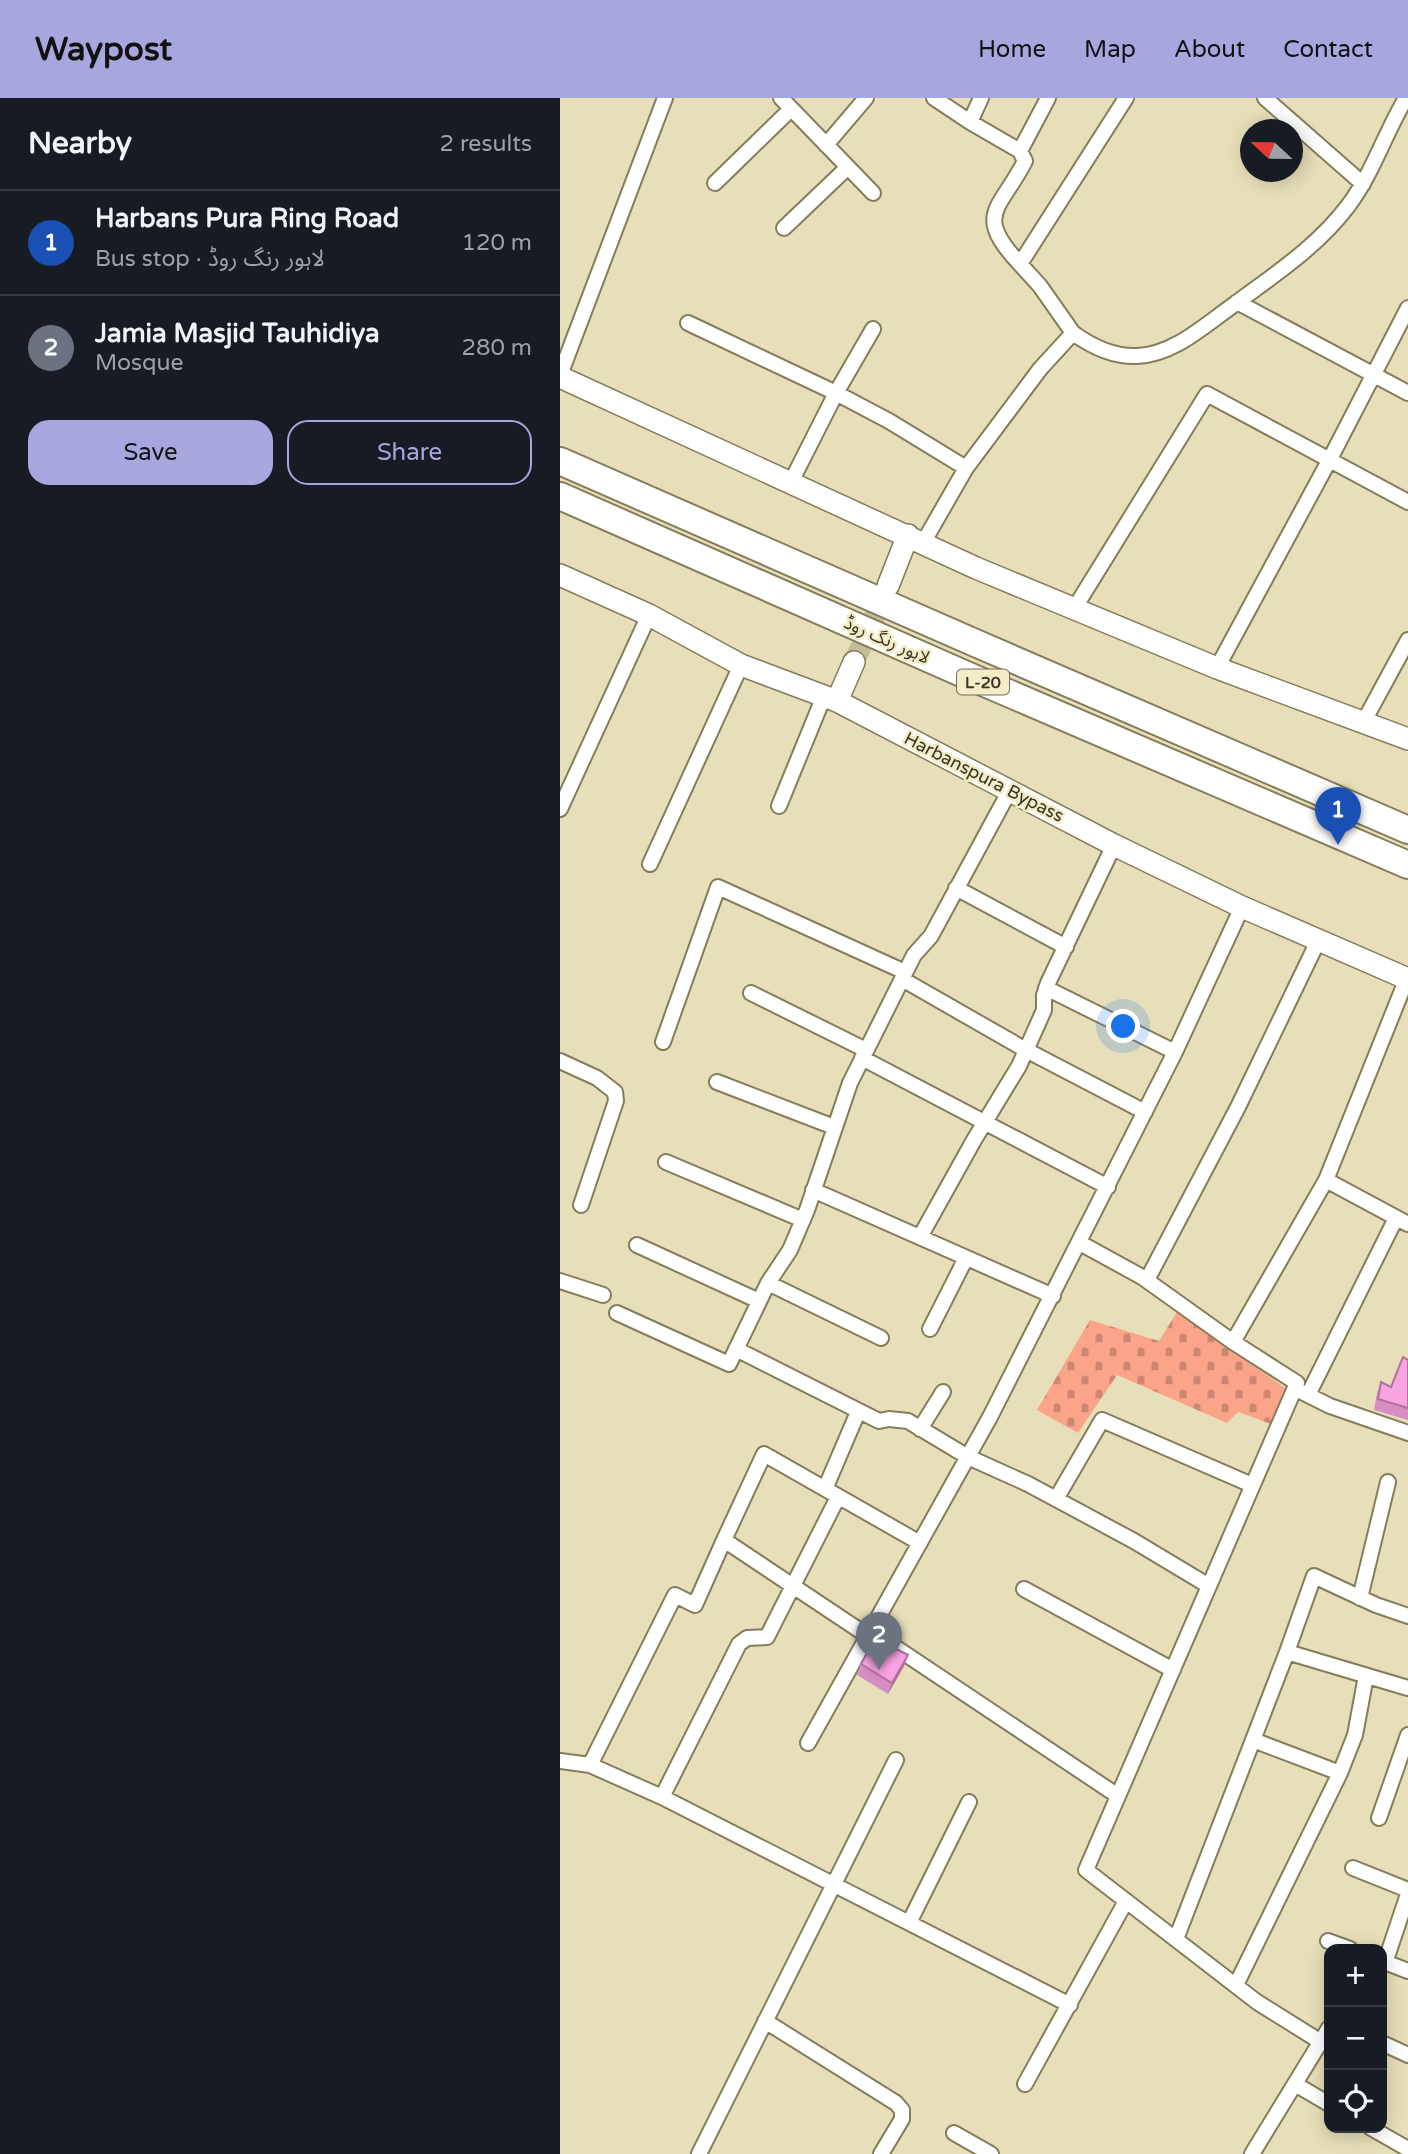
<!DOCTYPE html>
<html lang="en">
<head>
<meta charset="utf-8">
<style>
  body { margin:0; font-family:"Varela Round","Noto Sans Arabic",sans-serif; background:#242831; color:#f1f3f6 }
  .controls { position:absolute; right:21px; bottom:21px; display:grid; overflow:hidden; border-radius:14px; box-shadow:0 4px 18px #0003 }
  .controls button { width:63px; height:63px; display:grid; place-items:center; padding:0; border:0; border-bottom:2px solid #363941; background:#171b24; color:#f1f3f6; font:35px sans-serif }
  .compass { position:absolute; left:680px; top:21px; width:63px; height:63px; border-radius:50%; background:#171b24; box-shadow:0 4px 18px #0003; rotate:292deg }
  .you { position:absolute; left:564px; top:929px; width:24px; height:24px; margin:-18px; border:5px solid #fff; border-radius:50%; background:#1a73e8; box-shadow:0 0 0 10px #1a73e833 }
  .badge { display:grid; place-items:center; width:46px; height:46px; border-radius:50%; background:#a6a7de; color:#fff; font-size:23px; font-weight:700 }
  .pin { position:absolute; translate:-50% -58px; filter:drop-shadow(0 2px 4px #0008) }
  .pin::after { content:''; position:absolute; top:37px; width:24px; height:21px; background:inherit; clip-path:polygon(0 0,100% 0,50% 100%) }
  .list { margin:0; padding:0; list-style:none }
  h2 { display:flex; justify-content:space-between; align-items:center; height:91px; margin:0; padding:0 28px; font-size:30px }
  h2 small { font-size:23px; font-weight:400; color:#9ea1a6 }
  .list li { display:grid; grid-template-columns:46px 1fr auto; gap:21px; align-items:center; box-sizing:border-box; height:105px; padding:0 28px; border-top:2px solid #363941 }
  .list b { display:block; font-size:26px; white-space:nowrap }
  .list p { margin:0; font-size:23px; white-space:nowrap; color:#9ea1a6 }
  .list em { font-size:23px; font-style:normal; color:#9ea1a6 }
  .actions { display:flex; gap:14px; padding:21px 28px }
  .actions a { flex:1; padding:16px 0; border:2px solid #a6a7de; border-radius:21px; text-align:center; font-size:24px; color:#a6a7de }
  .actions .main { background:#a6a7de; color:#111 }
  .icon { flex:none; width:38px; height:38px; fill:none; stroke:currentColor; stroke-width:2; stroke-linecap:round; stroke-linejoin:round }
  .map { position:relative; flex:none; width:848px; height:2056px; overflow:hidden }
  header { display:flex; align-items:center; gap:42px; box-sizing:border-box; height:98px; padding:0 35px; background:#a6a7de; color:#111 }
  header strong { font-size:33px }
  nav { display:flex; gap:38px; margin-inline-start:auto; font-size:24px }
  main { display:flex }
  aside { flex:1; background:#171b24 }
  .map>svg:first-child { display:block }
  .cemetery { fill:url(#cemetery-stones) }
  .lines { fill:none; stroke-linecap:round; stroke-linejoin:round }
  .secondary-tunnel { stroke:#c4bd9c; stroke-width:21; stroke-dasharray:21 10; stroke-linecap:butt }
  .street-casing { stroke:#847d5a; stroke-width:18 }
  .secondary-casing { stroke:#847d5a; stroke-width:24 }
  .highway-casing { stroke:#847d5a; stroke-width:30 }
  .street { stroke:#fff; stroke-width:14 }
  .secondary { stroke:#fff; stroke-width:21 }
  .highway { stroke:#fff; stroke-width:26 }
  .wall { fill:#d68dc2 }
  .shaded-wall { fill:#ae739e }
  .building { fill:#f9a4e1; stroke:#ae739e; stroke-width:2 }
  .labels { text-anchor:middle; stroke-width:5; stroke-linejoin:round; paint-order:stroke }
  .shield { fill:#f4ecc6; stroke:#726d57; stroke-width:2 }
  .shield-label { font-size:16px; font-weight:bold; fill:#3a3728 }
  .street-label { font-size:18px; fill:#3a3728; stroke:#f4ecc6 }
</style>
</head>
<body>
<header>
<strong>Waypost</strong>
<nav><a>Home</a><a>Map</a><a>About</a><a>Contact</a></nav>
</header>
<main>
<aside>
<h2>Nearby<small>2 results</small></h2>
<ul class="list">
<li><span class="badge" style="background:#1a4fb4">1</span><div><b>Harbans Pura Ring Road</b><p>Bus stop · لاہور رنگ روڈ</p></div><em>120 m</em></li>
<li><span class="badge" style="background:#6b7280">2</span><div><b>Jamia Masjid Tauhidiya</b><p>Mosque</p></div><em>280 m</em></li>
</ul>
<div class="actions"><a class="main">Save</a><a>Share</a></div>
</aside>
<div class="map">
<svg width="848" height="2056" viewBox="0 0 848 2056">
  <defs>
    <pattern id="cemetery-stones" width="16" height="16" patternUnits="userSpaceOnUse" patternTransform="scale(1.75)"><rect width="16" height="16" fill="#fba48a"/><path d="M2 7V4a2 2 0 0 1 4 0v3zM10 15v-3a2 2 0 0 1 4 0v3z" fill="#cc8671"/></pattern>
  </defs>
  <rect width="100%" height="100%" fill="#e7dfb9"/>
  <path class="cemetery" d="M617 1214 725 1290 711 1326 678 1314 667 1325 557 1277 518 1335 477 1312 530 1222 599 1243Z"/>
  <g class="lines">
    <path class="secondary-tunnel" d="M294 564 328 490"/>
    <defs>
      <path id="street" d="M221 0 313 95
        M374 0 410 24
        M421 0 410 24 460 53 465 63C440 112 413 116 460 166
        M705 0 803 86
        M266 47 306 0
        M460 53 488 0
        M155 85 231 11
        M224 130 288 69
        M677 204 848 295
        M128 225 276 295 329 323 406 370
        M513 235 480 188 460 166 566 0
        M0 277 105 0
        M231 384 276 295 313 231
        M363 445 406 370 480 271 513 235C531 248 553 259 577 258 614 257 646 226 675 206 715 176 757 149 788 108 813 75 825 35 846 0
        M514 511 647 296 848 404
        M657 570 770 361 848 210
        M803 625 848 542
        M219 708 264 598
        M0 711 89 517
        M90 766 181 567
        M396 790 506 849
        M342 881 466 952 585 1014
        M486 890 615 954
        M191 895 306 952
        M103 944 158 789 345 874
        M302 960 548 1089
        M0 963 37 980 55 994 56 1003 21 1107
        M157 984 274 1029
        M106 1064 243 1122
        M766 1082 848 1126
        M253 1092 493 1198
        M360 1139 414 1042 459 968 484 912V897L488 885 554 747
        M520 1145 582 1179 673 1244
        M77 1147 199 1203
        M587 1182 678 1009 758 843
        M0 1183 43 1197
        M208 1185 321 1240
        M57 1215 169 1266 208 1185 230 1152 247 1112 290 985 354 857 371 838 450 692
        M370 1231 406 1160
        M176 1251 319 1323 329 1321 348 1323 408 1359 468 1386 574 1443 649 1488
        M742 1294 770 1308 848 1335
        M748 1297 836 1120
        M360 1331 383 1294
        M265 1391 298 1314
        M496 1401 542 1322 692 1387
        M164 1442 204 1356 360 1445
        M464 1491 613 1572
        M800 1500 828 1384
        M311 1533 558 1698
        M727 1554 754 1478 816 1507 848 1518
        M693 1642 780 1675
        M248 1645 430 1319 615 954 682 809
        M0 1663 30 1667 102 1699 510 1907
        M30 1667 115 1497 135 1507 164 1442 308 1538
        M102 1699 179 1546 187 1540 207 1539 278 1399
        M819 1720 848 1637
        M793 1770 848 1792
        M349 1825 409 1704
        M616 1841 727 1554 848 1590
        M768 1843 790 1851
        M822 1863 848 1873
        M825 1865 848 1796
        M676 1887 780 1675 795 1637 806 1578
        M205 1923 336 2005 342 2012V2021L321 2056
        M761 1944 697 1904 526 1772 737 1285 673 1244 766 1082 847 880
        M822 1945 848 1957
        M465 1986 566 1803
        M735 1986 769 2006
        M811 2030 848 2051
        M394 2035 431 2056
        M139 2056 336 1662
        M692 2056 769 1930"/>
      <path id="secondary" d="M0 279 416 470 657 570 848 641
        M0 477 89 517 181 567 277 603 554 747 682 809 848 881
        M328 488 348 437
        M277 603 294 564"/>
      <path id="highway" d="M0 363 413 544 848 732
        M0 398 404 576 848 767"/>
    </defs>
    <use href="#street" class="street-casing"/>
    <use href="#secondary" class="secondary-casing"/>
    <use href="#highway" class="highway-casing"/>
    <use href="#street" class="street"/>
    <use href="#secondary" class="secondary"/>
    <use href="#highway" class="highway"/>
  </g>
  <path class="wall" d="M848 1262V1322L814 1312 817 1295 821 1284 831 1289Z
    M348 1557 344 1568 328 1596 297 1577 301 1566Z"/>
  <path class="shaded-wall" d="M348 1557 344 1568 328 1596 332 1585Z"/>
  <path class="building" d="M843 1259 848 1262V1310L818 1301 821 1284 831 1289Z
    M315 1540 348 1557 332 1585 301 1566Z"/>
  <g class="labels">
    <rect class="shield" x="397" y="571.5" width="52" height="25" rx="5"/>
    <g class="shield-label">
      <text x="423" y="590">L-20</text>
    </g>
    <g class="street-label">
      <text transform="translate(327 542) rotate(24)" y="6">لاہور رنگ روڈ</text>
      <text transform="translate(424 679) rotate(27)" y="6">Harbanspura Bypass</text>
    </g>
  </g>
</svg>
<div class="controls">
<button>+</button>
<button>−</button>
<button><svg class="icon" aria-label="locate" viewBox="0 0 24 24"><circle cx="12" cy="12" r="6"/><path d="M12 2v4M12 18v4M2 12h4M18 12h4"/></svg></button>
</div>
<svg class="compass" viewBox="-18 -18 36 36"><path d="M0-13l5 13h-10z" fill="#e53935"/><path d="M0 13l5-13h-10z" fill="#9ea1a6"/></svg>
<div class="you"></div>
<div class="pin badge" style="left:778px;top:747px;background:#1a4fb4">1</div>
<div class="pin badge" style="left:319px;top:1572px;background:#6b7280">2</div>
</div>
</main>
</body>
</html>
